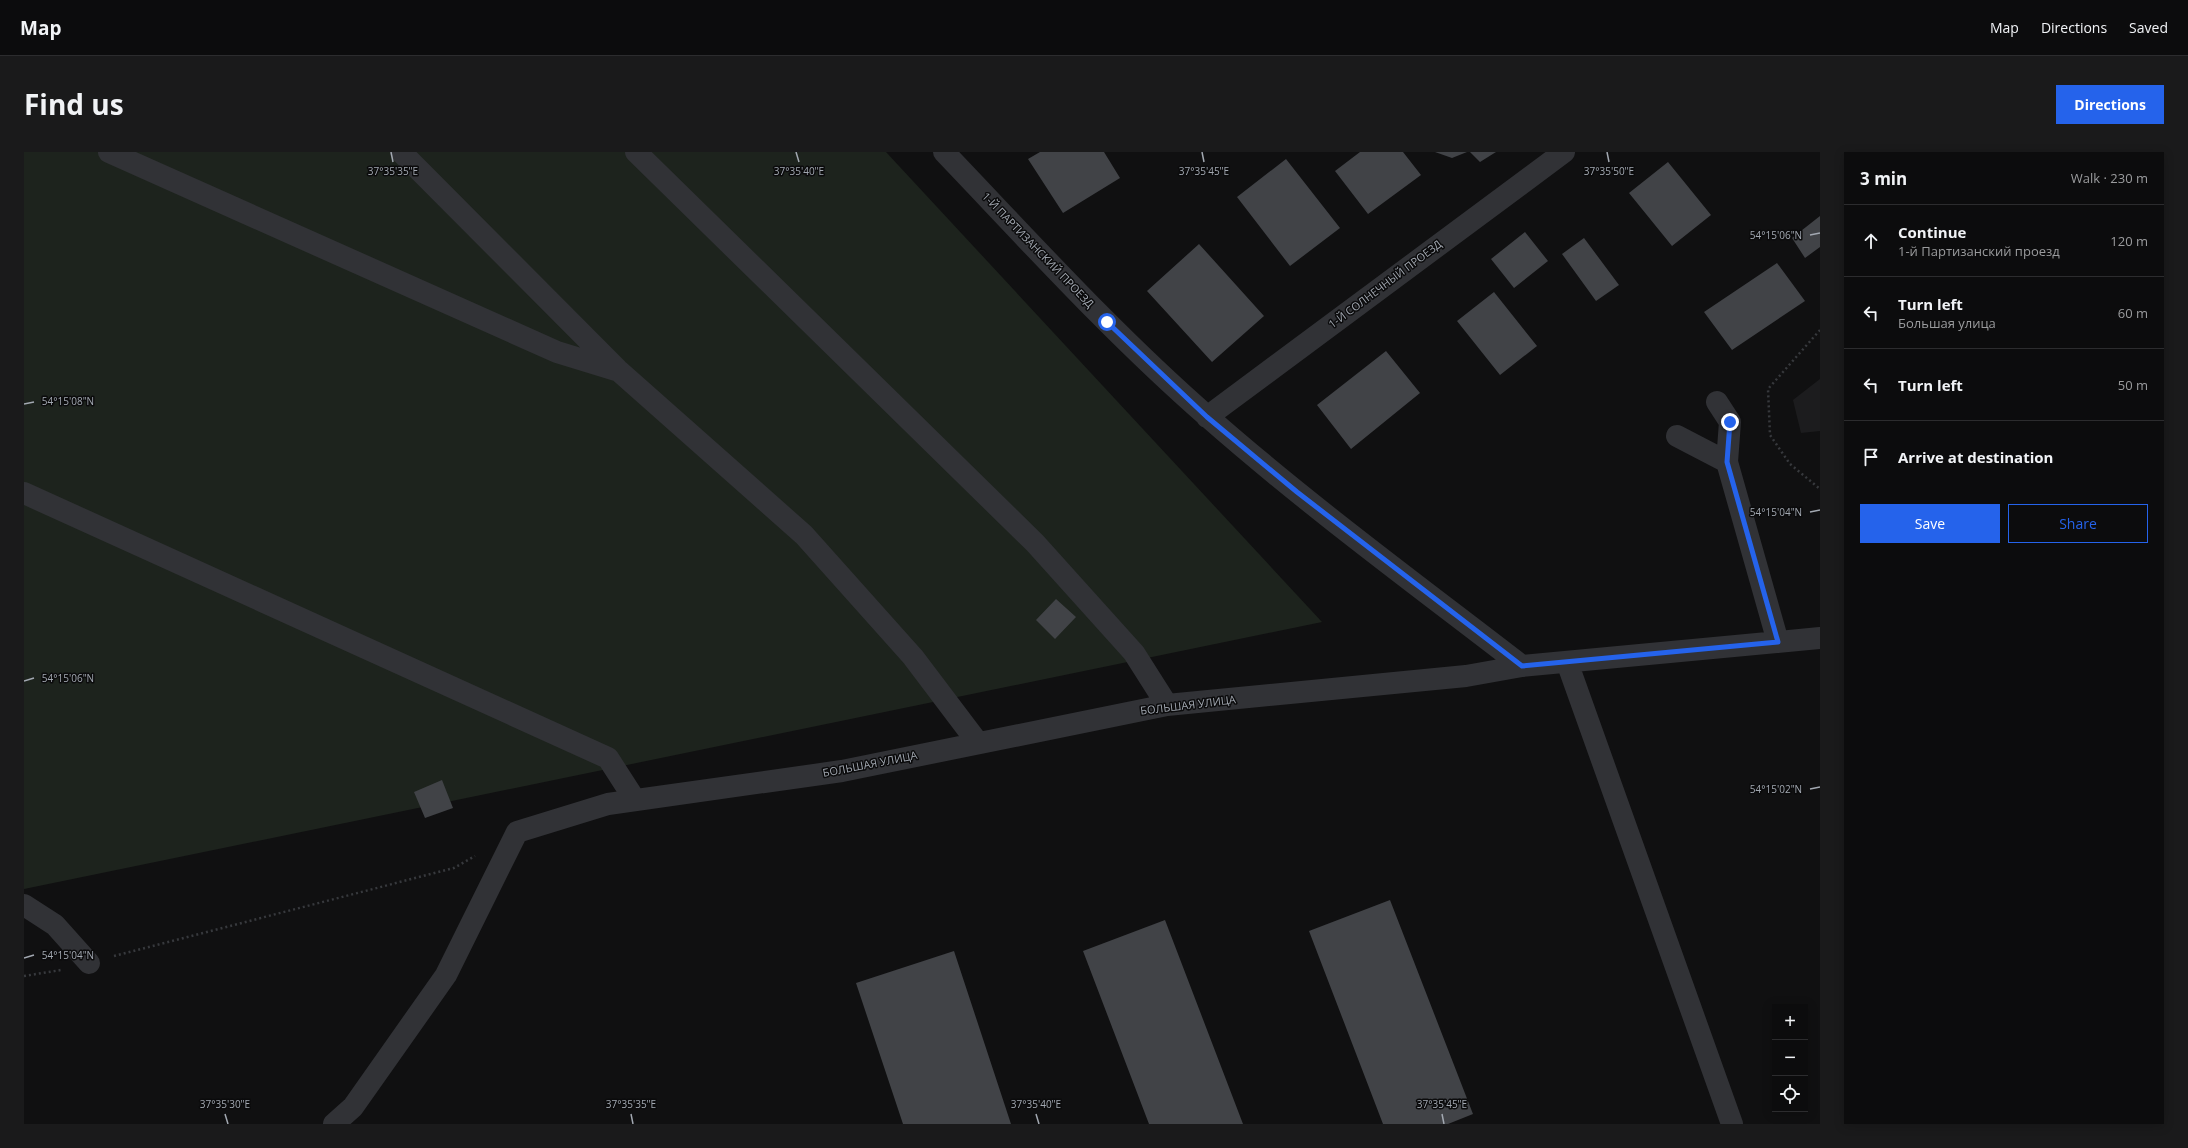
<!DOCTYPE html>
<html lang="en">
<head>
<meta charset="utf-8">
<style>
  body { margin:0; font-family:"Open Sans",sans-serif; background:#1a1a1b; color:#f1f3f6 }
  .controls { position:absolute; right:12px; bottom:12px; display:grid; overflow:hidden; border-radius:0px; box-shadow:0 2px 10px #0003 }
  .controls button { width:36px; height:36px; display:grid; place-items:center; padding:0; border:0; border-bottom:1px solid #2c2c2e; background:#0c0c0d; color:#f1f3f6; font:20px sans-serif }
  .stop { position:absolute; width:12px; height:12px; margin:-9px; border:3px solid #2563eb; border-radius:50%; background:#fff }
  .stop.end { background:#2563eb; border-color:#fff; box-shadow:0 1px 4px #0008 }
  .list { margin:0; padding:0; list-style:none }
  h2 { display:flex; justify-content:space-between; align-items:center; height:52px; margin:0; padding:0 16px; font-size:17px }
  h2 small { font-size:13px; font-weight:400; color:#9a9b9d }
  .list li { display:grid; grid-template-columns:26px 1fr auto; gap:12px; align-items:center; box-sizing:border-box; height:72px; padding:0 16px; border-top:1px solid #2c2c2e }
  .list b { display:block; font-size:15px; white-space:nowrap }
  .list p { margin:0; font-size:13px; white-space:nowrap; color:#9a9b9d }
  .list em { font-size:13px; font-style:normal; color:#9a9b9d }
  .actions { display:flex; gap:8px; padding:12px 16px }
  .actions a { flex:1; padding:9px 0; border:1px solid #2563eb; border-radius:0px; text-align:center; font-size:14px; color:#2563eb }
  .actions .main { background:#2563eb; color:#fff }
  .icon { flex:none; width:22px; height:22px; fill:none; stroke:currentColor; stroke-width:2; stroke-linecap:round; stroke-linejoin:round }
  .map { position:relative; flex:none; width:1796px; height:972px; overflow:hidden; border-radius:0px }
  header { display:flex; align-items:center; gap:24px; box-sizing:border-box; height:56px; padding:0 20px; background:#0c0c0d; border-bottom:1px solid #2c2c2e }
  header strong { font-size:19px }
  nav { display:flex; gap:22px; margin-inline-start:auto; font-size:14px }
  .intro { display:flex; align-items:center; justify-content:space-between; box-sizing:border-box; height:96px; padding:0 24px }
  h1 { margin:0; font-size:28px }
  .button { padding:10px 18px; border-radius:0px; background:#2563eb; color:#fff; font-size:14px; font-weight:700 }
  main { display:flex; gap:24px; padding:0 24px }
  aside { flex:1; background:#0c0c0d; border-radius:0px; box-shadow:0 2px 10px #0003 }
  .map>svg:first-child { display:block }
  .built { fill:#1c1c1e }
  .green { fill:#1d231d }
  .building { fill:#414347 }
  .lines { fill:none; stroke-linecap:round; stroke-linejoin:round }
  .path { stroke:#37393d; stroke-width:2.5; stroke-dasharray:2 3; stroke-linecap:butt }
  .minor { stroke:#313236; stroke-width:22 }
  .route { stroke:#2563eb; stroke-width:5 }
  .ticks { fill:none; stroke:#a2a8b1; stroke-width:1.5 }
  .labels { text-anchor:middle; stroke-width:3; stroke-linejoin:round; paint-order:stroke }
  .street-label { font-size:11px; fill:#a2a8b1; stroke:#0b0b0c }
  .ticks-label { font-size:10px; text-anchor:middle; fill:#a2a8b1; stroke:#0b0b0c; stroke-width:3; stroke-linejoin:round; paint-order:stroke }
</style>
</head>
<body>
<header>
<strong>Map</strong>
<nav><a>Map</a><a>Directions</a><a>Saved</a></nav>
</header>
<div class="intro"><h1>Find us</h1><a class="button">Directions</a></div>
<main>
<div class="map">
<svg width="1796" height="972" viewBox="0 0 1796 972">
  <rect width="100%" height="100%" fill="#101011"/>
  <path class="built" d="M1796 227V279L1777 281 1769 248Z"/>
  <path class="green" d="M0 0H862L1298 470 0 737Z"/>
  <path class="building" d="M1016 0H1080L1096 26 1039 61 1004 7Z
    M1336 0H1379L1397 23 1344 62 1311 19Z
    M1411 0H1443L1428 6Z
    M1446 0H1472L1456 10Z
    M1262 7 1316 76 1266 114 1213 45Z
    M1644 10 1687 63 1648 94 1605 41Z
    M1796 64V95L1781 106 1768 86Z
    M1501 80 1524 109 1490 136 1467 107Z
    M1560 86 1595 133 1572 149 1538 102Z
    M1175 92 1240 164 1188 210 1123 139Z
    M1753 111 1781 149 1708 198 1680 160Z
    M1470 140 1513 194 1476 223 1433 169Z
    M1362 199 1396 241 1327 297 1293 253Z
    M1032 447 1052 465 1031 487 1012 468Z
    M418 628 429 656 401 666 390 640Z
    M1366 748 1449 962 1424 972H1359L1285 779Z
    M1141 768 1219 972H1125L1059 799Z
    M930 799 987 972H879L832 831Z"/>
  <g class="lines">
    <path class="path" d="M1796 178 1744 237 1746 283 1766 312 1796 337
      M90 804 430 716 451 704
      M0 824 37 818"/>
    <path class="minor" d="M85 0 533 200 595 219 780 383 889 505 954 591
      M377 0 593 217
      M612 0 1011 391 1110 501 1143 553
      M920 0C1006 90 1090 183 1184 265 1284 353 1393 433 1498 514
      M1693 250 1706 270 1703 310
      M1183 265 1540 0
      M1653 284 1703 310 1754 490
      M0 341 584 606 611 648
      M1543 510 1708 972
      M0 753 31 773 65 811
      M310 972 329 955 422 823 493 680 584 652 818 619 1143 553 1442 524 1498 514 1796 486"/>
  </g>
  <g class="lines">
    <path class="route" d="M1083 170 1183 265 1273 340 1498 514 1754 490 1703 310 1706 270"/>
  </g>
  <path class="ticks" d="M367 0 369 10M772 0 775 10M1178 0 1180 10M1583 0 1585 10M1786 83 1796 81M0 252 10 250M1786 360 1796 358M0 529 10 526M1786 637 1796 635M0 806 10 803M201 962 204 972M607 962 609 972M1012 962 1015 972M1418 962 1420 972"/>
  <g class="labels">
    <g class="street-label">
      <text transform="translate(1014 98) rotate(46)" y="4">1-Й ПАРТИЗАНСКИЙ ПРОЕЗД</text>
      <text transform="translate(1361 132) rotate(-37)" y="4">1-Й СОЛНЕЧНЫЙ ПРОЕЗД</text>
      <text transform="translate(1164 553) rotate(-7)" y="4">БОЛЬШАЯ УЛИЦА</text>
      <text transform="translate(846 612) rotate(-11)" y="4">БОЛЬШАЯ УЛИЦА</text>
    </g>
  </g>
  <g class="ticks-label">
    <text x="369" y="23">37°35'35"E</text>
    <text x="775" y="23">37°35'40"E</text>
    <text x="1180" y="23">37°35'45"E</text>
    <text x="1585" y="23">37°35'50"E</text>
    <text x="1752" y="87">54°15'06"N</text>
    <text x="44" y="253">54°15'08"N</text>
    <text x="1752" y="364">54°15'04"N</text>
    <text x="44" y="530">54°15'06"N</text>
    <text x="1752" y="641">54°15'02"N</text>
    <text x="44" y="807">54°15'04"N</text>
    <text x="201" y="956">37°35'30"E</text>
    <text x="607" y="956">37°35'35"E</text>
    <text x="1012" y="956">37°35'40"E</text>
    <text x="1418" y="956">37°35'45"E</text>
  </g>
</svg>
<div class="controls">
<button>+</button>
<button>−</button>
<button><svg class="icon" aria-label="locate" viewBox="0 0 24 24"><circle cx="12" cy="12" r="6"/><path d="M12 2v4M12 18v4M2 12h4M18 12h4"/></svg></button>
</div>
<div class="stop" style="left:1083px;top:170px"></div>
<div class="stop end" style="left:1706px;top:270px"></div>
</div>
<aside>
<h2>3 min<small>Walk · 230 m</small></h2>
<ul class="list">
<li><svg class="icon" aria-label="ahead" viewBox="0 0 24 24"><path d="M12 20V5M6 11l6-6 6 6"/></svg><div><b>Continue</b><p>1-й Партизанский проезд</p></div><em>120 m</em></li>
<li><svg class="icon" aria-label="left" viewBox="0 0 24 24"><path d="M17 20v-9H6M10 6l-5 5 5 5"/></svg><div><b>Turn left</b><p>Большая улица</p></div><em>60 m</em></li>
<li><svg class="icon" aria-label="left" viewBox="0 0 24 24"><path d="M17 20v-9H6M10 6l-5 5 5 5"/></svg><div><b>Turn left</b></div><em>50 m</em></li>
<li><svg class="icon" aria-label="arrive" viewBox="0 0 24 24"><path d="M6 21V4h12l-3 4 3 4H6"/></svg><div><b>Arrive at destination</b></div></li>
</ul>
<div class="actions"><a class="main">Save</a><a>Share</a></div>
</aside>
</main>
</body>
</html>
